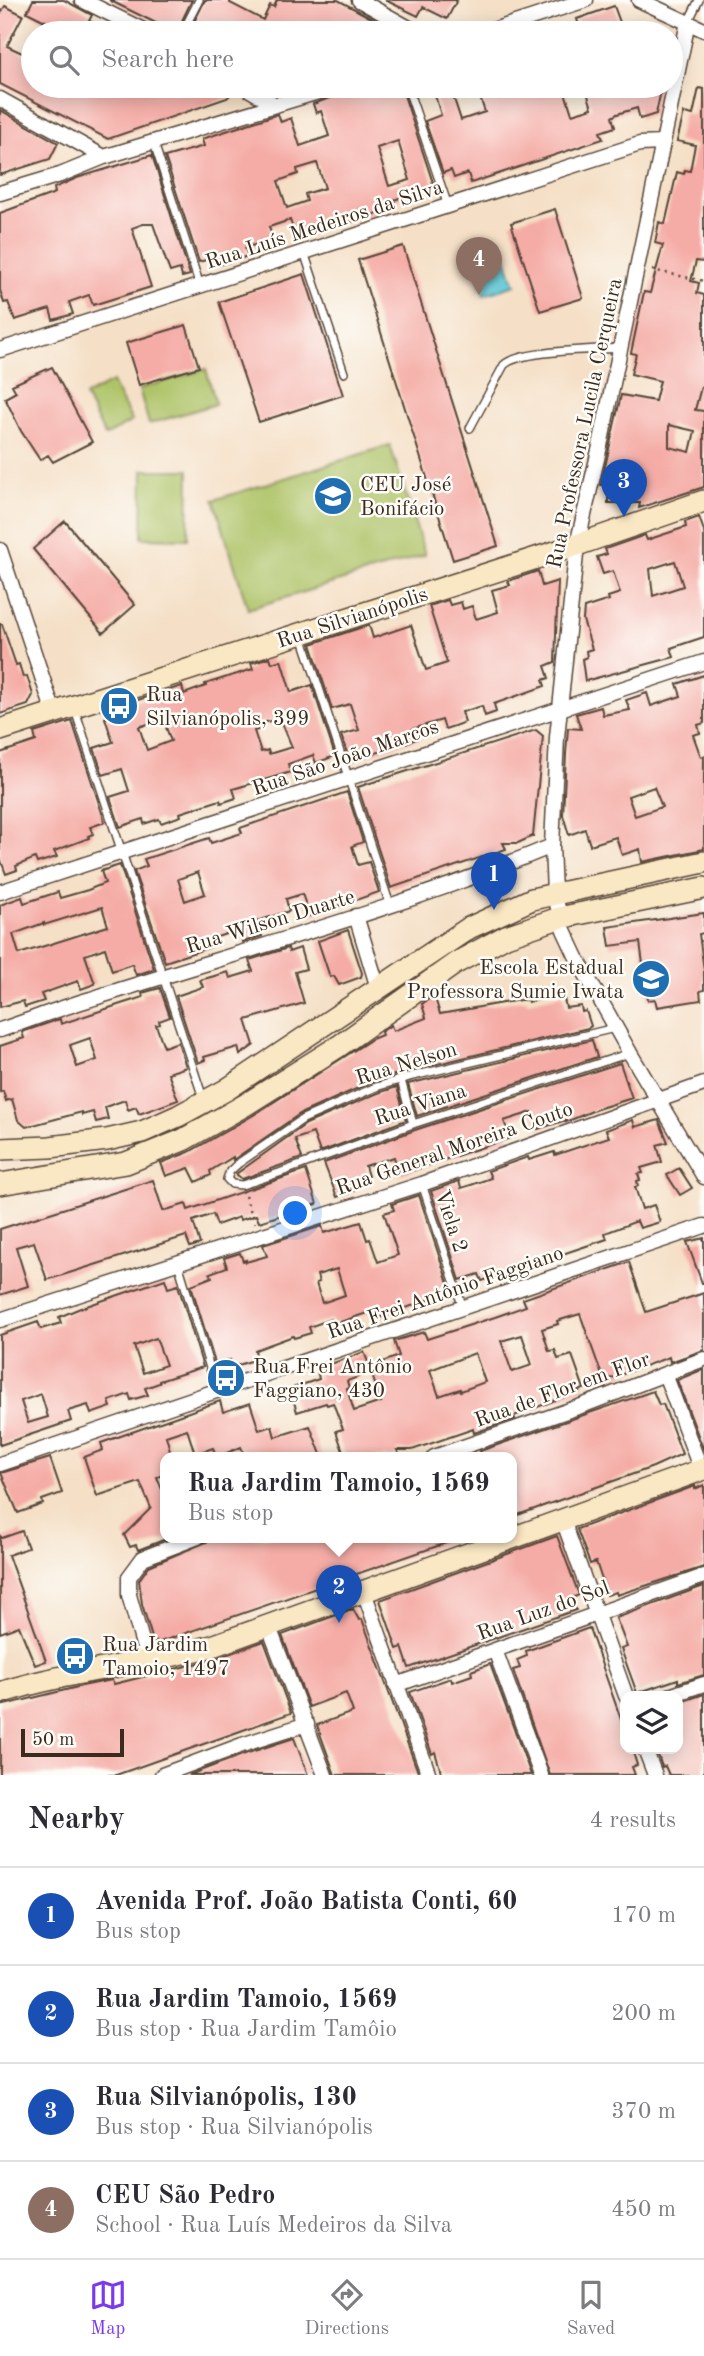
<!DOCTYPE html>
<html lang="en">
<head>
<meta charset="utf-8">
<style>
  body { margin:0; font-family:"Old Standard TT",serif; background:#f7f7f7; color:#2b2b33 }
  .controls { position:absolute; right:21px; bottom:21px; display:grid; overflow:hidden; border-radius:14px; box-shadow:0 4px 18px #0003 }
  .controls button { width:63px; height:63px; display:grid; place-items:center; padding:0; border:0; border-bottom:2px solid #e1e1e2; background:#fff; color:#2b2b33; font:35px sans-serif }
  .scale { position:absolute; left:21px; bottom:18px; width:103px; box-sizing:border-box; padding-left:7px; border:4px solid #3b2a1e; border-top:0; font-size:19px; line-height:24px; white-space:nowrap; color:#3b2a1e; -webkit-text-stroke:5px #fdfcf7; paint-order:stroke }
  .you { position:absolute; left:296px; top:1214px; width:24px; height:24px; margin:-18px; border:5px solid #fff; border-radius:50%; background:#1a73e8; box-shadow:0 0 0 10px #1a73e833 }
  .badge { display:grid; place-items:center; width:46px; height:46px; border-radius:50%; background:#7c3aed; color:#fff; font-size:23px; font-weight:700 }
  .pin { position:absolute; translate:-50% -58px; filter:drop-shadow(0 2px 4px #0008) }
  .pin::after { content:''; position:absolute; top:37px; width:24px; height:21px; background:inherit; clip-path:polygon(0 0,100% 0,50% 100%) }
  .popup { position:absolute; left:160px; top:1452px; width:357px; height:91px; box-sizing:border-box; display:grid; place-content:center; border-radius:14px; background:#fff; filter:drop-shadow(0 2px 5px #0005); font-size:23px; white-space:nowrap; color:#7c7c81 }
  .popup b { font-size:26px; color:#2b2b33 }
  .popup::after { content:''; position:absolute; left:50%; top:100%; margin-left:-14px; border:14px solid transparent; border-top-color:#fff }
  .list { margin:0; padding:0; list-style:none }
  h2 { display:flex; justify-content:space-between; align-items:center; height:91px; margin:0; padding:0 28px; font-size:30px }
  h2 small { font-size:23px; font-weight:400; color:#7c7c81 }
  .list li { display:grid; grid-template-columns:46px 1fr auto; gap:21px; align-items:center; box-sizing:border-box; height:98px; padding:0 28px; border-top:2px solid #e1e1e2 }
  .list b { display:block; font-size:26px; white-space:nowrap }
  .list p { margin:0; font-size:23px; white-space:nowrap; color:#7c7c81 }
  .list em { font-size:23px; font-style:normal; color:#7c7c81 }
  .icon { flex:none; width:38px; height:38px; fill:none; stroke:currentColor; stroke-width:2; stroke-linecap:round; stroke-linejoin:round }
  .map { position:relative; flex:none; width:704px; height:1775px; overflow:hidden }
  .search { position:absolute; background:#fff; box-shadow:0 4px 18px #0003; left:21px; right:21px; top:21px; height:77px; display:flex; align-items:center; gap:18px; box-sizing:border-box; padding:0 24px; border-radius:38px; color:#7c7c81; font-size:26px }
  .sheet { height:483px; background:#fff }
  nav { display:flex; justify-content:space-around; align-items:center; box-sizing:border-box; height:98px; border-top:2px solid #e1e1e2; background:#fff; font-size:19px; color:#7c7c81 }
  nav a { display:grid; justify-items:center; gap:4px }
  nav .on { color:#7c3aed }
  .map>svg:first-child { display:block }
  .green { fill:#afc469; stroke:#757744; stroke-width:2 }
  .water { fill:#5dc8d7; stroke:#4c797a; stroke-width:2 }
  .building { fill:#f5aca6; fill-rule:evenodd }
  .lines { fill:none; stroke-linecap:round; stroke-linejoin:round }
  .lane-casing { stroke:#574537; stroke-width:10 }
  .street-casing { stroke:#574537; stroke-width:17 }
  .secondary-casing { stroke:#574537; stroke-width:24 }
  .path { stroke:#574537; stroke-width:2.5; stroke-dasharray:2 5; stroke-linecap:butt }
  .lane { stroke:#fff; stroke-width:7 }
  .street { stroke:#fff; stroke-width:14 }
  .secondary { stroke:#fae7c3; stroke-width:21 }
  .labels { text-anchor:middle; stroke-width:5; stroke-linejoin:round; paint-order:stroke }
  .street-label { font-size:21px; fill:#3b2a1e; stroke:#fdfcf7 }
  .poi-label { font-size:21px; fill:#3b2a1e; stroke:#fdfcf7; text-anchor:start }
</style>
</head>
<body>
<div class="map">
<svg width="704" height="1775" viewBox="0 0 704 1775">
  <rect width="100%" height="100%" fill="#fdfcf7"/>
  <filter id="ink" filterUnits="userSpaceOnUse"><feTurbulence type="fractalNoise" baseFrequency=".0143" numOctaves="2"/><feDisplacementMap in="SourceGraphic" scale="14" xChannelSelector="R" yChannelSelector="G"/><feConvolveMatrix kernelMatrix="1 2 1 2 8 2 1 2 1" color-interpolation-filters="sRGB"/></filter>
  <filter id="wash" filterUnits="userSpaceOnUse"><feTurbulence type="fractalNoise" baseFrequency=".00686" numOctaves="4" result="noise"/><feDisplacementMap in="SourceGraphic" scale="28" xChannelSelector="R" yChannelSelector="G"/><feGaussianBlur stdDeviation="1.57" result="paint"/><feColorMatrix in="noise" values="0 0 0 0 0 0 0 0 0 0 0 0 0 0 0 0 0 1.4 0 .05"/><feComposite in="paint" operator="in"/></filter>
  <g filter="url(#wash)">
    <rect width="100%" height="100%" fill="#f5e0c7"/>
    <path class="green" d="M206 369 216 404 149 424 139 389Z
      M112 382 132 421 105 436 85 396Z
      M390 445 425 555 248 609 214 500Z
      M143 470H189L188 539 142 538Z"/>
    <path class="water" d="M499 238 515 285 484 295 468 248Z"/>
    <g id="blocks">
      <path class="building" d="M33 0H64L92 15 89 21 114 33H38L45 21 27 12Z
        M109 0H192L176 33Z
        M205 0H230V3L263 20 270 5 274 7 277 0H338L399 33H191L189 32Z
        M385 0H457L447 19 423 7 418 16Z
        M5 6 23 15 7 46 33 58V86H230V95L227 98 108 139 0 84V15Z
        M614 6 624 33H581L577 19Z
        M364 86H401L434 186 394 200 396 207 348 223 345 216 310 227 312 235 297 240 290 220 269 227 273 239 245 248 248 256 219 265 216 257 199 262 165 157 204 146 202 139 278 114 281 122 291 118 300 146 329 136 321 111 316 113 313 104ZM398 141 410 180 389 186 377 148ZM317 163 325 188 305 194 307 201 287 208 278 181 298 174 297 169Z
        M432 86H453L456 95 453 96 461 120 485 112 476 86H563L572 114 592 108 585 86H662L656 114 640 119 637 108 617 114 612 117 615 127 600 132 603 139 471 183 468 173 454 178 451 170 443 173 425 121 441 115Z
        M699 88 704 89V262L696 261 691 281 699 283 697 293 704 295V387H701L695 410 704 411V487L639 508 640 503H608V486L601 485 621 395 655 401 660 381 631 374 636 354 631 353 644 292 650 293 663 245 655 243 659 222 665 224 677 172 684 174 685 170 690 171 695 145 677 141 684 113 693 115ZM669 425 695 431 690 452 669 447Z
        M0 110 58 143 50 159 0 175Z
        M152 155 190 275 182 277 180 269 170 272 153 224H143L132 228 151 287 93 305 89 295 69 302 73 314 53 320 50 309 15 320 8 302 4 303 0 290V213L55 193 54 188 77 178Z
        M555 209 583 298 540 311 511 223Z
        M403 246 498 546 453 560 358 260Z
        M304 274 343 395 259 422 219 302Z
        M186 325 199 367 139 385 126 343Z
        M52 367 92 442 53 462 48 455 40 460 21 431 5 398 16 392 12 385Z
        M699 517 704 531V637L671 648 674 657 585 681 582 659 587 657 586 651 592 649 583 620 584 608 609 600 608 597 620 593 613 571 603 574 597 557 607 554 605 549 645 535 647 540 686 527 685 522ZM675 561 683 586 653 596 650 569Z
        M65 521 135 605 103 633 33 549Z
        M538 571 542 586 558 581 555 662 545 666 549 678 543 680 545 686 494 704 496 712 485 716 482 706 462 712 465 722 454 726 445 729 442 720 413 729 417 739 350 762 341 735 359 730 355 719 350 704 332 709 311 644 369 625 373 638 411 625 426 670 447 663 429 606 448 600 450 605 461 602 463 609 472 606 476 619 498 612 492 590 510 585 508 581Z
        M0 624H2L16 665 19 664 23 677 27 676 33 695 28 705 0 714Z
        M270 657 272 663 281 660 291 692 312 685 335 756 316 763 313 755 288 764 291 772 233 789 236 798 221 803 220 800 180 813 181 816 161 823 159 819 144 824 143 819 120 827 110 797 129 791 122 769 103 775 94 748 113 742 105 718 124 712 122 705 182 686 184 694 206 686 205 684 253 669 251 663ZM280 718 292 747 269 754 268 750 261 752 254 731 261 729 260 724ZM163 719 171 741 147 750 139 727Z
        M704 675V723L698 725 700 733 693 735 701 757 704 756V849L642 862 640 849 622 855 616 837 590 845 585 829 569 835 563 815 566 754 568 728 581 729 576 714 601 707 603 715 630 710 626 700 647 693 651 706 681 696 677 684ZM654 787 662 807 635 816 628 796Z
        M72 721 105 822 90 827 93 834 88 836 89 838 54 851 57 857 37 863 35 858 16 866 17 870 6 874 0 858V753L36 741 34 733Z
        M536 730 543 736 533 836 518 843H503L506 849 391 888 358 787Z
        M347 792 363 842 352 846 358 865 369 862 379 892 310 916 302 894 286 899 289 911 258 921 262 936 243 942 238 930 208 940 210 947 165 962 134 871 147 866 144 859 209 838 211 843 242 833 240 828ZM198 872 205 894 185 901 178 879Z
        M120 865 154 969 136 975 132 964 112 971 105 948 85 955 95 984 81 989 78 981 41 994 44 1001 25 1007 23 1001 0 1007V905L22 897 24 903 58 892 60 898 88 890 105 883 101 871ZM102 907 108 926 19 954 13 934 44 923V925Z
        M704 913V933L699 934 704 970V990L700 991 701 1000 657 1007 655 999 648 1000 640 942 610 946 607 927Z
        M348 930 362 973 361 977 339 985 334 976 330 977 318 941Z
        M288 948 289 952 300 948 306 969 295 972 304 1003 246 1020 254 1045 240 1055 238 1047 204 1057 205 1060 198 1063 176 996 203 987 200 980 211 977 228 972 230 978 253 971 249 960Z
        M160 988 170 1017 159 1021 160 1024 156 1025 164 1047 178 1042 186 1067 168 1073 178 1100 139 1114 136 1107 128 1110 125 1100 105 1107 108 1119 96 1122 93 1112 82 1115V1112L26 1127 18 1120 12 1099 6 1101 3 1091 0 1092V1046L24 1038 22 1032 60 1019 61 1024 121 1004 143 997 142 993ZM90 1038 97 1060 77 1067 70 1045Z
        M563 994 566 1008 581 1006 582 1012 586 1011 591 1026 588 1028 412 1070 374 1081 300 1114 233 1160V1157L210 1171 211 1175 196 1182 189 1168 166 1176 161 1163 189 1152 252 1116 372 1039 382 1035 381 1032 391 1025 393 1031 426 1018 422 1004 434 995 440 1014 520 1000H527L528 1002Z
        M592 1040 597 1057 417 1116 408 1084Z
        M620 1063 632 1098 597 1109 566 1122V1120L538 1129 532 1112 504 1121 510 1138 399 1175 394 1157 365 1166 368 1176 351 1182 354 1191 337 1197 324 1163 415 1130Z
        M397 1087 406 1120 320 1152 313 1133 295 1139 302 1158 242 1179 236 1174 306 1124 378 1093Z
        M633 1120 635 1127 659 1120 668 1142 657 1145 662 1162 641 1168 643 1173 638 1174 640 1180 637 1181 638 1186 635 1187 642 1209 654 1205 660 1222 640 1228 637 1221 605 1233 607 1239 482 1281 479 1274 460 1280 431 1191 459 1181 461 1188 471 1185 491 1178 488 1171 528 1157 529 1160 554 1152 555 1155 609 1137 606 1130Z
        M679 1168 692 1188 680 1195 667 1175Z
        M306 1170 317 1204 259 1222 256 1215 240 1220 239 1217 217 1225 213 1214 193 1221 200 1244 190 1247 186 1236 47 1280 34 1242 16 1247 28 1286 0 1295V1229L153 1180 163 1211 186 1204 188 1210Z
        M419 1195 451 1292 375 1319 373 1311 340 1322 333 1323 331 1319 309 1327 311 1333 294 1338 293 1336 255 1350 257 1359 232 1367 230 1360 215 1363 191 1285 212 1277 210 1273 227 1267 224 1258 240 1253 243 1261 246 1260V1262L267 1256 263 1245 322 1226 324 1233 361 1222 367 1240 370 1239 378 1262 398 1255 384 1213 394 1210 392 1204ZM337 1269 345 1295 322 1303 316 1283 319 1282 317 1275Z
        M704 1238V1283H702L687 1242Z
        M629 1262 646 1312 704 1293V1350L670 1362 669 1357 604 1381 580 1314 557 1321 558 1324 542 1329 549 1351 555 1350 558 1359 572 1355 584 1389 514 1416 515 1419 474 1433 473 1429 412 1450H397L399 1454 392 1457H345L336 1431 343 1429 333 1403 327 1405 326 1403 297 1412 290 1389 319 1379 317 1369 364 1352 370 1367 399 1356 394 1341 424 1332 427 1339 495 1317 526 1306 523 1299ZM522 1335 532 1365 512 1372 501 1341ZM475 1353 485 1382 461 1391 460 1389 439 1396 430 1370ZM371 1372 381 1402 354 1411 347 1389 349 1388 347 1381Z
        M165 1279 168 1288 178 1285 203 1367 159 1381V1383L145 1388 148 1395 131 1400 129 1394 109 1401 111 1407 91 1414 88 1405 68 1411 71 1421 0 1445V1335L38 1322 41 1329 61 1323 59 1317 78 1309ZM156 1338 166 1365 143 1373 134 1346ZM41 1394 48 1417 28 1423 21 1401Z
        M704 1369V1451L677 1380Z
        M653 1391 659 1405 663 1404 682 1454 653 1467 512 1517V1457H482L480 1451Z
        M220 1401 223 1412 250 1403 259 1430 272 1426 275 1437 310 1426 322 1457H245L241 1447 217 1457 213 1448 195 1454 187 1429 166 1436 171 1454 166 1455V1474L157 1477 166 1499V1539L138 1550 136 1545 130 1547 124 1535 151 1508 140 1482 97 1496 84 1457 103 1450 101 1443Z
        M50 1458 62 1493 42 1500 43 1504 18 1513 1 1473Z
        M704 1485V1567L617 1595 616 1592 607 1595 596 1562 590 1564 577 1529 695 1486V1489Z
        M22 1531 28 1548 8 1555 46 1661 35 1665 19 1626 0 1633V1536L2 1538Z
        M557 1536 579 1595 572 1598 576 1610 409 1668 402 1647 397 1649 380 1600Z
        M218 1537H457L458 1539 160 1642 153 1641 142 1604 139 1580 149 1566Z
        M704 1586V1675L678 1683V1679L637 1693 621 1649 627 1647 616 1618Z
        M353 1609 359 1620 362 1619 419 1775H335L317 1725 353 1712 346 1693 309 1707 282 1635Z
        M589 1628 625 1731V1749H632L637 1765 632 1767 635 1775H550L513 1670 520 1668 517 1660 527 1656 526 1651Z
        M264 1641 291 1713 116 1775H0V1706L82 1686 112 1680 114 1684 215 1659Z
        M490 1664 531 1775H442L435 1752 432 1754 410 1692 451 1678 452 1682 472 1675 471 1671Z
        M704 1694V1775H669L665 1766 662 1767 656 1749H678V1703Z
        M294 1738 308 1775H189L245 1754Z"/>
    </g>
  </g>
  <g filter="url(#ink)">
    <use href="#blocks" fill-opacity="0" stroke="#574537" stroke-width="2"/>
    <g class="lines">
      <defs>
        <path id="lane" d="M688 22 699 0
          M182 33 199 0
          M407 86 448 206
          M154 143 200 286
          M304 252 344 373
          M470 428 504 365C519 350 596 350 620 348
          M302 636 390 905
          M74 707 203 1098
          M615 1028 413 1076 376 1087 303 1119 239 1163 230 1171 227 1179 232 1184 242 1185 279 1173 413 1124 630 1053
          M401 1080 413 1124
          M422 1184 463 1308
          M178 1263 217 1391"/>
        <path id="street" d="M82 0 149 33
          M359 0 418 33
          M639 0 704 30
          M688 22 600 446 577 545 557 737 552 846 554 893 564 930 579 962 630 1053 704 1177
          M484 33 586 0
          M243 86 276 105
          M0 99 104 157
          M0 193 60 175 104 157 338 86
          M0 350 640 144 662 143
          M0 550 54 713
          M0 892 704 662
          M356 916 378 988
          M0 1030C30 1020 60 1008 91 999 245 950 402 908 552 846
          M0 1320 422 1184 704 1084
          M665 1374 701 1470
          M434 1457 584 1405 704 1359
          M0 1464 704 1226
          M563 1520 626 1696
          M364 1592 429 1775
          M269 1627 325 1775
          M495 1650 541 1775
          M148 1662 129 1595V1577L143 1558 198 1537
          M396 1685 704 1576
          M669 1696 704 1684
          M645 1749 655 1775
          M162 1775 242 1745 307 1724"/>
        <path id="secondary" d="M0 730 577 545 704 501
          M0 1149 50 1147 107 1140 142 1132 178 1116 226 1090 469 928 532 899 704 862
          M0 1184 126 1163 183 1140 245 1105 339 1046 456 963 506 936 559 918 704 888
          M0 1693C69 1671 142 1665 212 1646L704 1469"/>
      </defs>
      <use href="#lane" class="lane-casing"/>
      <use href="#street" class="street-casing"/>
      <use href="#secondary" class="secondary-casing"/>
      <path class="path" d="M652 270 704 281
        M245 1196 255 1223"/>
      <use href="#lane" class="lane"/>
      <use href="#street" class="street"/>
      <use href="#secondary" class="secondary"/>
    </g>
  </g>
  <defs>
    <symbol id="school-disc" viewBox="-11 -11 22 22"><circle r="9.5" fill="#1f6fb2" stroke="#fdfcf7"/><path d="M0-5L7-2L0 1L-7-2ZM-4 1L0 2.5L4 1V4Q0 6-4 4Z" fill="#fff"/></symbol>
    <symbol id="bus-disc" viewBox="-11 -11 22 22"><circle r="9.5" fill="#1f6fb2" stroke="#fdfcf7"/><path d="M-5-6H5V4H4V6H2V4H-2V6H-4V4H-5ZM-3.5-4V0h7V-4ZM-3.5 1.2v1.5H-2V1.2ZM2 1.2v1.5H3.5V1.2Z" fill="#fff"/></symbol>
  </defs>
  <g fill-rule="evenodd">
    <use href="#school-disc" x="311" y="474" width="44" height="44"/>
    <use href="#bus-disc" x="97" y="684" width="44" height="44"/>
    <use href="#school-disc" x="629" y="957" width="44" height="44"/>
    <use href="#bus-disc" x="204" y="1356" width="44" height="44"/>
    <use href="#bus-disc" x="53" y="1634" width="44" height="44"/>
  </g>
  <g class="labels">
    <g class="street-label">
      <text transform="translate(324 224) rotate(-18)" y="7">Rua Luís Medeiros da Silva</text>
      <text transform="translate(584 423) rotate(-78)" y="7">Rua Professora Lucila Cerqueira</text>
      <text transform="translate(352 617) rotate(-18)" y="7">Rua Silvianópolis</text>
      <text transform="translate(345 757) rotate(-19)" y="7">Rua São João Marcos</text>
      <text transform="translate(270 921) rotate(-17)" y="7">Rua Wilson Duarte</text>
      <text transform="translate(406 1063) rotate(-17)" y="7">Rua Nelson</text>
      <text transform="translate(420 1104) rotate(-18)" y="7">Rua Viana</text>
      <text transform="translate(454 1148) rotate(-19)" y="7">Rua General Moreira Couto</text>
      <text transform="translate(452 1221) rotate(72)" y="7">Viela 2</text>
      <text transform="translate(445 1292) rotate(-19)" y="7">Rua Frei Antônio Faggiano</text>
      <text transform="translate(562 1389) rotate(-20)" y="7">Rua de Flor em Flor</text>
      <text transform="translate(543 1610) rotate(-20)" y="7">Rua Luz do Sol</text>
    </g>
    <g class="poi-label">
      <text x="360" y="491">CEU José<tspan x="360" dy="24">Bonifácio</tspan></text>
      <text x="146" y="701">Rua<tspan x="146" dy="24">Silvianópolis, 399</tspan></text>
      <text x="624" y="974" text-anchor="end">Escola Estadual<tspan x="624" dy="24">Professora Sumie Iwata</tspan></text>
      <text x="253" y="1373">Rua Frei Antônio<tspan x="253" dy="24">Faggiano, 430</tspan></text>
      <text x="102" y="1651">Rua Jardim<tspan x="102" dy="24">Tamoio, 1497</tspan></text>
    </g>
  </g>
</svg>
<div class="controls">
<button><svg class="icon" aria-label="layers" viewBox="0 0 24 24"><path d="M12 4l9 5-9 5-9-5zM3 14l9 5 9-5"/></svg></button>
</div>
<div class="scale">50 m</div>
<div class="you"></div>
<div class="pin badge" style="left:494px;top:910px;background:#1a4fb4">1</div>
<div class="pin badge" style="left:339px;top:1623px;background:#1a4fb4">2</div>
<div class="popup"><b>Rua Jardim Tamoio, 1569</b>Bus stop</div>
<div class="pin badge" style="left:624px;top:517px;background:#1a4fb4">3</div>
<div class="pin badge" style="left:479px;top:295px;background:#8d6e63">4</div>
<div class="search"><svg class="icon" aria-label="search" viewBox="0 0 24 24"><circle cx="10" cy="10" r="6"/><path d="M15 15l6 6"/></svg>Search here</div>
</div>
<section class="sheet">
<h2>Nearby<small>4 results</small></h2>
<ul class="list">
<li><span class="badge" style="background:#1a4fb4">1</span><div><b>Avenida Prof. João Batista Conti, 60</b><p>Bus stop</p></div><em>170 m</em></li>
<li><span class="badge" style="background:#1a4fb4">2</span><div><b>Rua Jardim Tamoio, 1569</b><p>Bus stop · Rua Jardim Tamôio</p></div><em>200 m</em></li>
<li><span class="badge" style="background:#1a4fb4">3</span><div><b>Rua Silvianópolis, 130</b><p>Bus stop · Rua Silvianópolis</p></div><em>370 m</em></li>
<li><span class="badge" style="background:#8d6e63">4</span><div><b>CEU São Pedro</b><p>School · Rua Luís Medeiros da Silva</p></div><em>450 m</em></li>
</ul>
</section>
<nav>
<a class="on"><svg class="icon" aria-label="map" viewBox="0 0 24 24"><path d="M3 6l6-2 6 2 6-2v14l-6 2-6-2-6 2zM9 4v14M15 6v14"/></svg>Map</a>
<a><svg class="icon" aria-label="directions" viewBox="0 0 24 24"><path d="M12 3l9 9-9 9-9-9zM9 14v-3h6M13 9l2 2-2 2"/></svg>Directions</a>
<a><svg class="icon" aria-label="saved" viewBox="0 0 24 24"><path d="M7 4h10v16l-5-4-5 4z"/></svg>Saved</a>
</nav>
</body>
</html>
